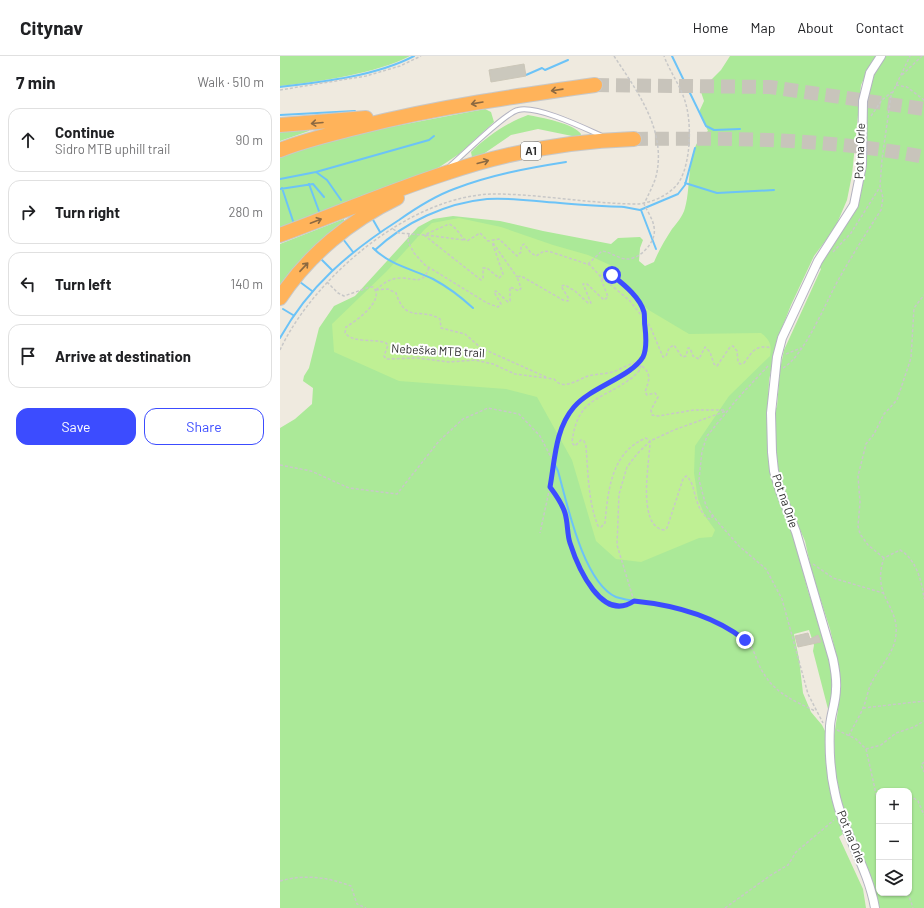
<!DOCTYPE html>
<html lang="en">
<head>
<meta charset="utf-8">
<style>
  body { margin:0; font-family:Barlow,sans-serif; background:#f6f6f6; color:#202124 }
  .controls { position:absolute; right:12px; bottom:12px; display:grid; overflow:hidden; border-radius:8px; box-shadow:0 1px 3px #0004 }
  .controls button { width:36px; height:36px; display:grid; place-items:center; padding:0; border:0; border-bottom:1px solid #e0e0e0; background:#fff; color:#202124; font:20px sans-serif }
  .stop { position:absolute; width:12px; height:12px; margin:-9px; border:3px solid #3c4cff; border-radius:50%; background:#fff }
  .stop.end { background:#3c4cff; border-color:#fff; box-shadow:0 1px 4px #0008 }
  .list { margin:0; padding:0; list-style:none }
  h2 { display:flex; justify-content:space-between; align-items:center; height:52px; margin:0; padding:0 16px; font-size:17px }
  h2 small { font-size:13px; font-weight:400; color:#757577 }
  .list li { display:grid; grid-template-columns:26px 1fr auto; gap:12px; align-items:center; box-sizing:border-box; height:64px; margin:0 8px 8px; padding:0 8px; border:1px solid #e0e0e0; border-radius:12px }
  .list b { display:block; font-size:15px; white-space:nowrap }
  .list p { margin:0; font-size:13px; white-space:nowrap; color:#757577 }
  .list em { font-size:13px; font-style:normal; color:#757577 }
  .actions { display:flex; gap:8px; padding:12px 16px }
  .actions a { flex:1; padding:9px 0; border:1px solid #3c4cff; border-radius:12px; text-align:center; font-size:14px; color:#3c4cff }
  .actions .main { background:#3c4cff; color:#fff }
  .icon { flex:none; width:22px; height:22px; fill:none; stroke:currentColor; stroke-width:2; stroke-linecap:round; stroke-linejoin:round }
  .map { position:relative; flex:none; width:644px; height:852px; overflow:hidden }
  header { display:flex; align-items:center; gap:24px; box-sizing:border-box; height:56px; padding:0 20px; background:#fff; border-bottom:1px solid #e0e0e0 }
  header strong { font-size:19px }
  nav { display:flex; gap:22px; margin-inline-start:auto; font-size:14px }
  main { display:flex }
  aside { flex:1; background:#fff }
  .map>svg:first-child { display:block }
  .green { fill:#abe998; fill-rule:evenodd }
  .pitch { fill:#bff094 }
  .lines { fill:none; stroke-linecap:round; stroke-linejoin:round }
  .stream { stroke:#6cc3f7; stroke-width:2 }
  .building { fill:#cbc8bd; stroke:#cbc6b8 }
  .highway-tunnel { stroke:#c8c4bb; stroke-width:14; stroke-dasharray:14 7; stroke-linecap:butt }
  .lane-casing { stroke:#b3b3c1; stroke-width:6 }
  .street-casing { stroke:#b3b3c1; stroke-width:10 }
  .highway-casing { stroke:#c8c8c8; stroke-width:16 }
  .path { stroke:#c8c8c8; stroke-width:1.5; stroke-dasharray:3 2; stroke-linecap:butt }
  .lane { stroke:#fff; stroke-width:4 }
  .street { stroke:#fff; stroke-width:8 }
  .highway { stroke:#ffb35a; stroke-width:14 }
  .oneway { stroke:#8c6941 }
  .route { stroke:#3c4cff; stroke-width:5 }
  .labels { text-anchor:middle; stroke-width:4; stroke-linejoin:round; paint-order:stroke }
  .shield { fill:#fff; stroke:#6c6c6c; stroke-width:1 }
  .shield-label { font-size:11px; font-weight:bold; fill:#2d2d2d }
  .street-label { font-size:12px; fill:#2d2d2d; stroke:#fff }
</style>
</head>
<body>
<header>
<strong>Citynav</strong>
<nav><a>Home</a><a>Map</a><a>About</a><a>Contact</a></nav>
</header>
<main>
<aside>
<h2>7 min<small>Walk · 510 m</small></h2>
<ul class="list">
<li><svg class="icon" aria-label="ahead" viewBox="0 0 24 24"><path d="M12 20V5M6 11l6-6 6 6"/></svg><div><b>Continue</b><p>Sidro MTB uphill trail</p></div><em>90 m</em></li>
<li><svg class="icon" aria-label="right" viewBox="0 0 24 24"><path d="M7 20v-9h11M14 6l5 5-5 5"/></svg><div><b>Turn right</b></div><em>280 m</em></li>
<li><svg class="icon" aria-label="left" viewBox="0 0 24 24"><path d="M17 20v-9H6M10 6l-5 5 5 5"/></svg><div><b>Turn left</b></div><em>140 m</em></li>
<li><svg class="icon" aria-label="arrive" viewBox="0 0 24 24"><path d="M6 21V4h12l-3 4 3 4H6"/></svg><div><b>Arrive at destination</b></div></li>
</ul>
<div class="actions"><a class="main">Save</a><a>Share</a></div>
</aside>
<div class="map">
<svg width="644" height="852" viewBox="0 0 644 852">
  <rect width="100%" height="100%" fill="#efeadf"/>
  <path class="green" d="M0 0H130C98 17 37 26 0 30Z
    M450 0H644V852H599L593 828 568 772 555 724 554 680 558 654 560 624 559 611 550 573 532 517 525 485 503 435 496 401 495 353 497 351 500 313 504 294 541 213 539 211 562 174 579 120 584 58 592 22 598 11 592 6 581 29 572 119 567 144 555 172 534 200 511 249 498 282 489 324 487 387 491 419 515 485 528 535 547 591 554 634 551 652 548 653 533 595 534 589 529 574 514 578 519 603 523 637 531 656 542 669 548 681 547 707 553 747 563 778 559 781 583 833 586 852H0V372L15 363 32 348 33 332 23 325 24 320 29 312 39 272 54 250 75 240 138 171 153 163 173 160 220 165 263 175 331 188 338 182 360 181 363 184 360 192 359 205 365 210 374 206C379 194 385 184 392 173 397 167 403 160 405 152 412 129 405 89 428 75L419 56 424 45 421 36 422 33 441 14ZM599 735H629V837H599Z
    M205 53 211 56 214 66 179 98 155 114 0 173V99L89 75Z
    M248 59C260 61 295 68 301 78L300 81H297L258 73 231 79 199 101H192L191 96C206 81 228 66 248 59Z
    M29 74V75L0 85V76Z
    M64 163V166L0 233V188Z"/>
  <path class="pitch" d="M179 162 221 171 273 189 308 199 330 209 367 253 409 278 481 277C490 284 492 289 490 300L449 340 415 390 414 417 418 443 425 460 435 474 432 481 419 482 361 506 336 503 316 485 292 404 257 341 226 333 119 325 54 296 52 268 107 215 144 174 152 167Z"/>
  <g class="lines">
    <path class="stream" d="M392 0 426 70 434 74 460 73
      M246 19 262 12 265 14 288 4
      M0 31C42 26 96 20 134 0
      M0 59 75 55
      M36 116 47 124 61 144
      M0 123 36 116 149 84 154 80
      M405 127 437 137 494 134
      M29 128 40 158
      M2 132 14 168
      M0 133 33 128 44 141
      M361 154 376 193
      M92 162 100 176
      M63 183 73 196
      M93 192C110 209 132 213 153 223 168 231 181 241 193 252
      M95 194C125 166 166 147 207 143 231 141 256 146 280 147 301 149 323 150 344 151L360 154 398 138 405 129 415 92
      M41 203 52 214
      M20 226 32 235
      M3 253 13 259
      M0 282C29 230 69 196 119 164 136 152 155 140 174 133 210 119 248 112 286 106
      M274 407 278 415C287 447 303 526 336 541 342 543 349 544 354 545"/>
  </g>
  <path class="building" d="M244 8 246 20 211 26 209 14Z
    M528 577 530 583 538 579 541 586 518 591 515 580Z"/>
  <g class="lines">
    <path class="highway-tunnel" d="M315 29 490 31 644 53
      M354 83C450 82 549 82 644 101"/>
    <defs>
      <path id="lane" d="M170 110C183 99 225 57 238 54 257 49 304 72 322 80"/>
      <path id="street" d="M595 852C588 811 563 777 555 737 550 716 549 691 550 670 551 657 556 646 556 633 557 623 555 613 553 603L516 476 500 435 494 415 492 396 491 357 497 301 502 282 538 205 574 149 582 109 583 45 590 17 601 0"/>
      <path id="highway" d="M0 69 86 62
        M0 94C25 84 52 78 79 71 157 51 236 40 315 29
        M0 179C54 159 108 136 163 118 223 97 290 85 354 83
        M0 242C28 199 71 164 117 142"/>
    </defs>
    <use href="#lane" class="lane-casing"/>
    <use href="#street" class="street-casing"/>
    <use href="#highway" class="highway-casing"/>
    <path class="path" d="M334 0C357 35 385 72 377 116 375 127 369 137 364 148
      M622 19 642 0
      M616 29 627 31 644 44
      M0 34 86 20 120 10 141 0
      M591 60 602 44 612 36
      M113 173 119 177 144 179 169 168C178 172 180 181 187 185L200 177 208 185 219 183 237 200 241 196V190L244 188 251 197 256 200 264 195 271 196 310 209 320 220 349 244 370 270 383 301 386 300 389 292 394 289 402 301 406 300 408 292H410L413 300 419 303 425 291 430 296 434 308 437 310 450 291 453 290 457 295 458 306 460 308 464 307C472 296 476 288 491 292
      M129 178 128 186 134 197 145 209 207 247 218 251 221 248 214 236 216 235 228 246 230 245V231L239 235 241 232 237 221 241 220 283 244 288 245 289 243 281 230 285 229 295 235 308 247H311L303 228H307L324 244 328 241 320 220 323 217C339 221 352 235 360 250 364 257 364 265 365 273 366 281 367 293 363 300 353 322 302 332 286 362 278 377 277 392 274 409 270 431 265 454 260 477
      M144 179 201 224 203 222V212H207L219 222 223 218 212 186
      M146 179 184 184
      M213 187 237 221
      M553 196 571 177 600 131
      M308 208 322 195C331 196 340 204 349 203 363 201 377 184 374 171 373 163 367 155 364 148
      M47 226 58 237 64 240 90 231H93C106 244 76 265 66 271L65 277C74 288 94 282 106 287L108 289 104 300 106 303 137 302 169 306 195 304 213 308 235 318 274 323C283 335 297 324 308 320 316 318 324 318 333 316 341 313 350 307 359 306L361 309 359 315 353 321C322 345 297 340 292 387L295 390 301 384 304 385 306 390C308 416 308 445 318 470L321 471 325 467C328 435 331 396 366 382L370 385C370 404 356 470 384 474L387 472 403 423 406 420C417 427 412 451 429 463L432 462V458
      M96 234 108 233 116 237C126 268 140 251 160 263L161 272 185 278 201 292 266 321
      M96 234C103 227 111 222 121 222 136 222 143 230 149 211
      M0 294C34 221 131 139 214 138 262 138 310 148 359 148 373 146 390 139 399 126 411 107 412 66 405 45 400 29 390 16 384 0
      M506 298 521 292
      M362 310C372 318 369 325 365 336L367 339 375 337 378 341 371 354 372 359 378 360 414 354H446
      M488 310 458 342 427 380 422 395 419 424 426 450 437 465 459 490 486 513 502 543 528 638 543 667
      M503 312C523 301 544 251 555 230 569 204 585 179 601 154L603 142 600 130 602 103 611 40 630 0
      M0 409 31 415 69 432 117 438 159 385 183 363 208 352 239 358 260 380 274 407
      M269 431C276 439 282 447 285 457 288 467 287 478 290 487 298 512 322 567 354 545 389 549 439 559 465 584 476 593 476 607 484 618 496 638 515 645 535 655
      M604 502 588 489 580 478 578 470 580 446 578 420 586 388 594 378 604 358 617 344 631 302 634 252 644 239
      M533 508 553 522 603 537
      M354 545 337 489 339 438 347 411 357 398 370 385 394 374 446 355
      M583 652 644 645
      M557 674 576 683 586 693 601 689 616 677 634 671 644 665
      M569 680C573 670 579 662 583 652 587 643 588 632 593 624 601 609 615 596 616 578 619 549 591 540 604 502L620 494C636 503 642 525 644 543
      M586 693 599 751
      M644 706 641 709 644 716
      M629 742 632 741 638 745 644 759
      M0 825C25 818 47 821 71 830L77 848 86 852
      M628 837 633 852
      M445 852 491 819 508 809 516 796 554 764"/>
    <use href="#lane" class="lane"/>
    <use href="#street" class="street"/>
    <use href="#highway" class="highway"/>
  </g>
  <defs><path id="oneway-shaft" d="M-6 0H5M1.5-3L5.5 0L1.5 3" fill="none" stroke-width="1.6" stroke-linecap="round" stroke-linejoin="round"/></defs>
  <g class="oneway">
    <use href="#oneway-shaft" transform="translate(277 34) rotate(172)"/>
    <use href="#oneway-shaft" transform="translate(197 47) rotate(170)"/>
    <use href="#oneway-shaft" transform="translate(37 67) rotate(175)"/>
    <use href="#oneway-shaft" transform="translate(203 106) rotate(-15)"/>
    <use href="#oneway-shaft" transform="translate(36 165) rotate(-21)"/>
    <use href="#oneway-shaft" transform="translate(24 211) rotate(-47)"/>
  </g>
  <g class="lines">
    <path class="route" d="M332 219C343 228 360 241 364 256 365 260 364 266 365 271 366 280 367 293 363 301 351 321 311 331 294 351 275 373 275 404 270 431 276 439 282 447 285 457 288 467 287 478 290 487 298 512 322 567 354 545 394 549 433 559 465 584"/>
  </g>
  <g class="labels">
    <rect class="shield" x="241" y="86" width="20" height="18" rx="3"/>
    <g class="shield-label">
      <text x="251" y="99">A1</text>
    </g>
    <g class="street-label">
      <text transform="translate(580 95) rotate(-88)" y="4">Pot na Orle</text>
      <text transform="translate(158 295) rotate(3)" y="4">Nebeška MTB trail</text>
      <text transform="translate(505 445) rotate(71)" y="4">Pot na Orle</text>
      <text transform="translate(571 781) rotate(68)" y="4">Pot na Orle</text>
    </g>
  </g>
</svg>
<div class="controls">
<button>+</button>
<button>−</button>
<button><svg class="icon" aria-label="layers" viewBox="0 0 24 24"><path d="M12 4l9 5-9 5-9-5zM3 14l9 5 9-5"/></svg></button>
</div>
<div class="stop" style="left:332px;top:219px"></div>
<div class="stop end" style="left:465px;top:584px"></div>
</div>
</main>
</body>
</html>
